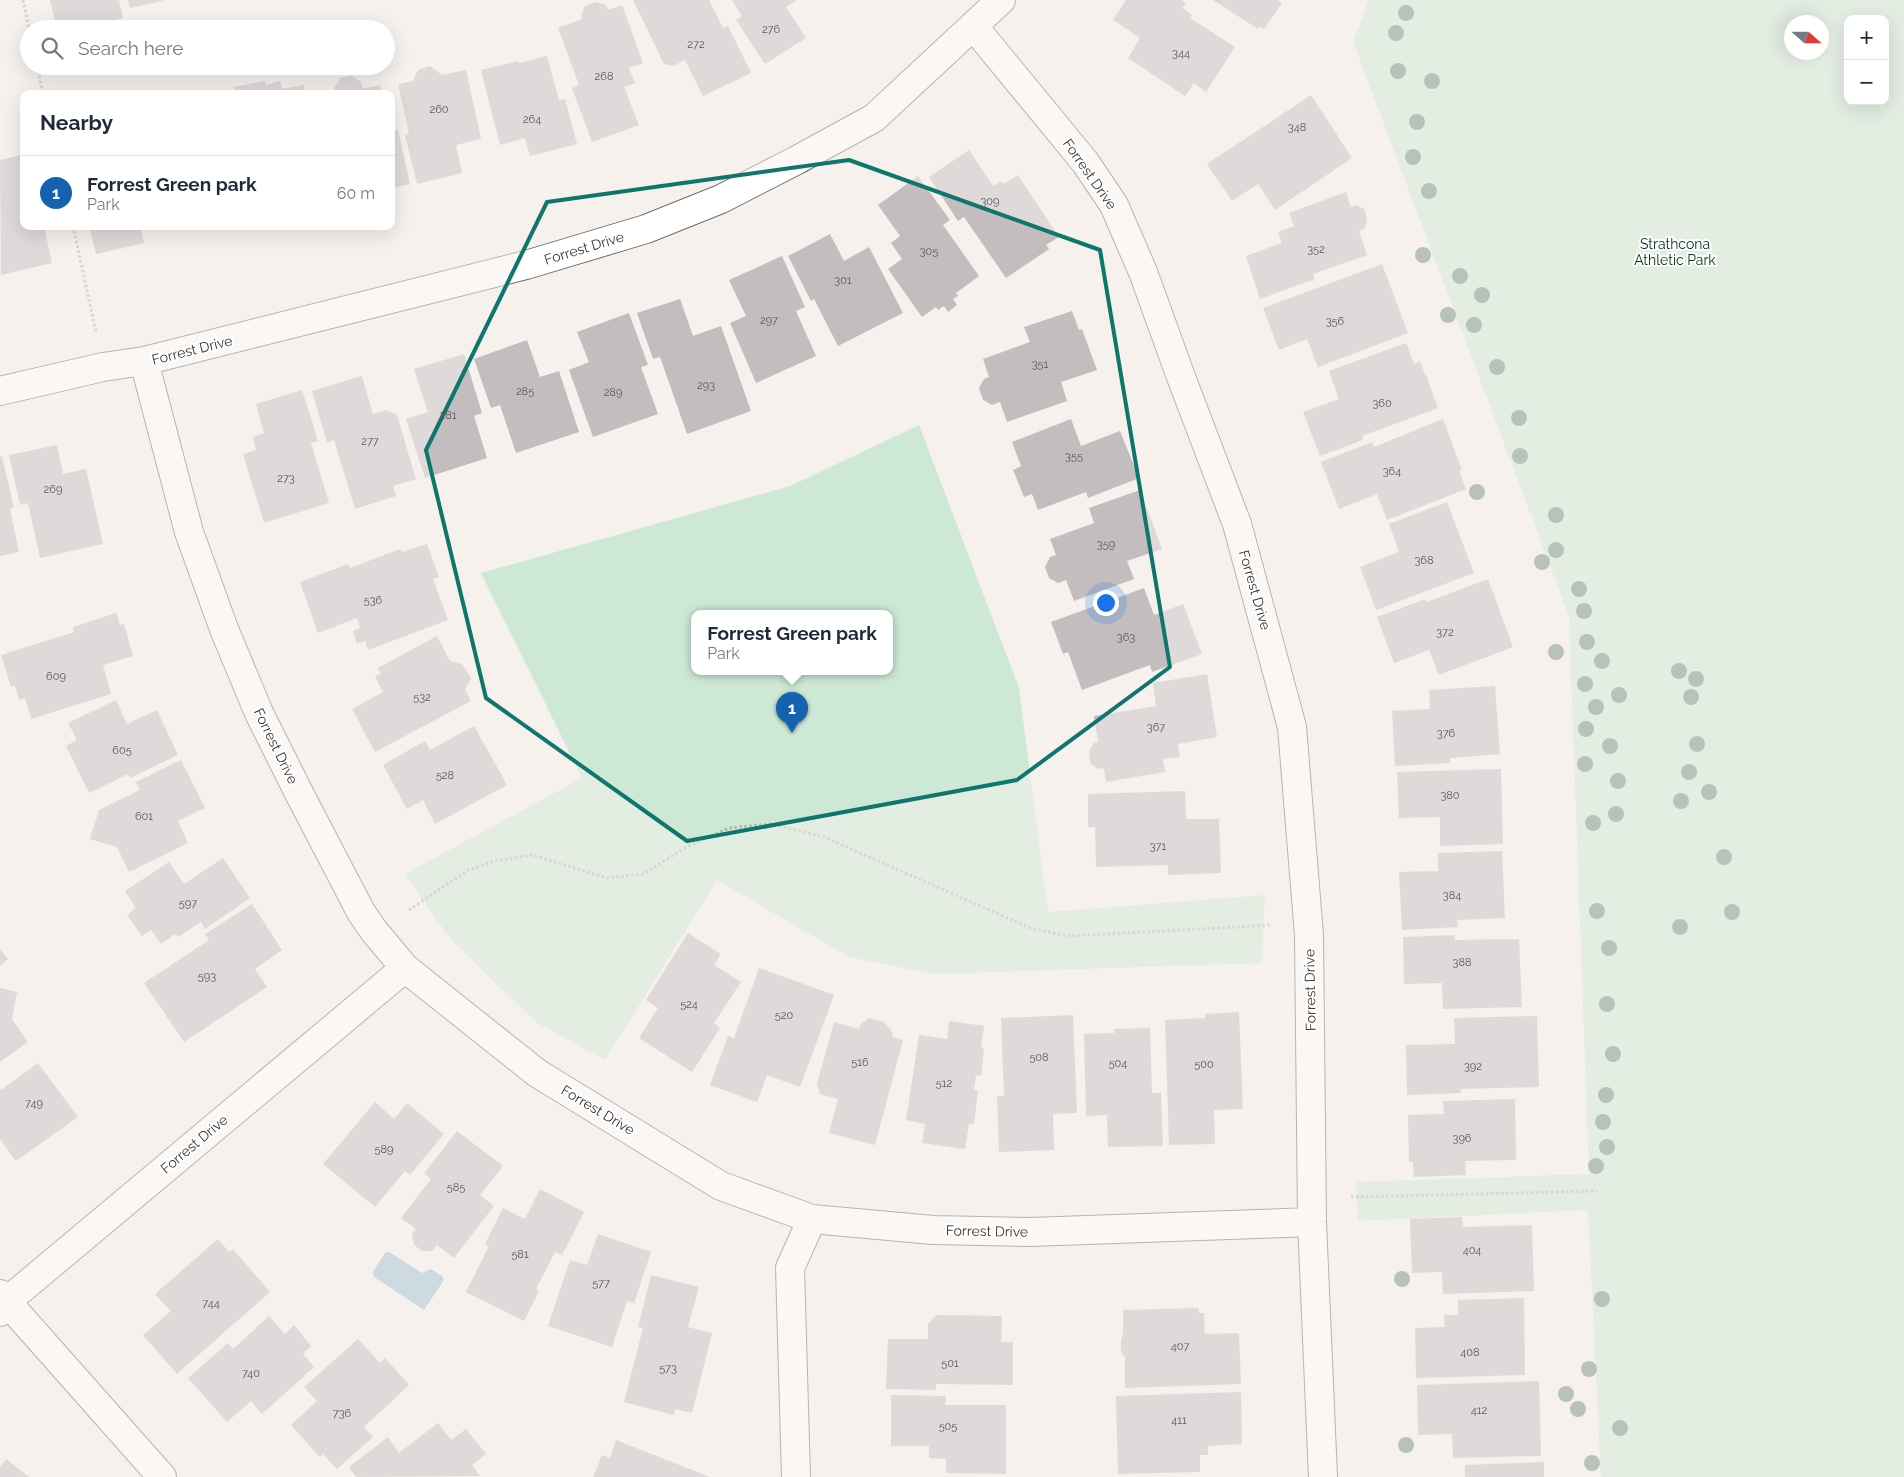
<!DOCTYPE html>
<html lang="en">
<head>
<meta charset="utf-8">
<style>
  body { margin:0; font-family:Raleway,sans-serif; background:#f2f2f3; color:#1f2937 }
  .controls { position:absolute; right:15px; top:15px; display:grid; overflow:hidden; border-radius:10px; box-shadow:0 5px 20px #0002 }
  .controls button { width:45px; height:45px; display:grid; place-items:center; padding:0; border:0; border-bottom:1px solid #e0e1e3; background:#fff; color:#1f2937; font:25px sans-serif }
  .compass { position:absolute; left:1784px; top:15px; width:45px; height:45px; border-radius:50%; background:#fff; box-shadow:0 5px 20px #0002; rotate:111deg }
  .you { position:absolute; left:1105px; top:602px; width:18px; height:18px; margin:-12px; border:4px solid #fff; border-radius:50%; background:#1a73e8; box-shadow:0 0 0 8px #1a73e833 }
  .badge { display:grid; place-items:center; width:32px; height:32px; border-radius:50%; background:#1462b1; color:#fff; font-size:16px; font-weight:700 }
  .pin { position:absolute; translate:-50% -41px; filter:drop-shadow(0 1px 2px #0008) }
  .pin::after { content:''; position:absolute; top:26px; width:18px; height:15px; background:inherit; clip-path:polygon(0 0,100% 0,50% 100%) }
  .popup { position:absolute; left:691px; top:610px; width:202px; height:65px; box-sizing:border-box; display:grid; place-content:center; border-radius:10px; background:#fff; filter:drop-shadow(0 1px 4px #0005); font-size:16px; white-space:nowrap; color:#747a83 }
  .popup b { font-size:19px; color:#1f2937 }
  .popup::after { content:''; position:absolute; left:50%; top:100%; margin-left:-10px; border:10px solid transparent; border-top-color:#fff }
  .list { margin:0; padding:0; list-style:none }
  h2 { display:flex; justify-content:space-between; align-items:center; height:65px; margin:0; padding:0 20px; font-size:21px }
  h2 small { font-size:16px; font-weight:400; color:#747a83 }
  .list li { display:grid; grid-template-columns:32px 1fr auto; gap:15px; align-items:center; box-sizing:border-box; height:75px; padding:0 20px; border-top:1px solid #e0e1e3 }
  .list b { display:block; font-size:19px; white-space:nowrap }
  .list p { margin:0; font-size:16px; white-space:nowrap; color:#747a83 }
  .list em { font-size:16px; font-style:normal; color:#747a83 }
  .icon { flex:none; width:28px; height:28px; fill:none; stroke:currentColor; stroke-width:2; stroke-linecap:round; stroke-linejoin:round }
  .map { position:relative; flex:none; width:1904px; height:1477px; overflow:hidden }
  .search { position:absolute; background:#fff; box-shadow:0 5px 20px #0002; left:20px; top:20px; width:375px; height:55px; display:flex; align-items:center; gap:12px; box-sizing:border-box; padding:0 18px; border-radius:28px; color:#747a83; font-size:19px }
  .panel { position:absolute; background:#fff; box-shadow:0 5px 20px #0002; left:20px; top:90px; width:375px; height:140px; border-radius:10px }
  .map>svg:first-child { display:block }
  .green { fill:#cde9d5; fill-rule:evenodd }
  .water { fill:#9cbed0 }
  .building { fill:#c3bdc0 }
  .lines { fill:none; stroke-linecap:round; stroke-linejoin:round }
  .minor-casing { stroke:#6e6a66; stroke-width:30 }
  .path { stroke:#b8b4b1; stroke-width:3; stroke-dasharray:2.5 2.5; stroke-linecap:butt }
  .minor { stroke:#fff; stroke-width:28 }
  .tree { fill:#6f8a79 }
  .marked { fill:none; stroke:#0f766e; stroke-width:4; stroke-linejoin:round }
  .labels { text-anchor:middle; stroke-width:4; stroke-linejoin:round; paint-order:stroke }
  .number-label { font-size:11px; fill:#5b5857 }
  .street-label { font-size:14px; fill:#383634; stroke:#fff }
  .park-label { font-size:14px; fill:#00361a; stroke:#fff }
</style>
</head>
<body>
<div class="map">
<svg width="1904" height="1477" viewBox="0 0 1904 1477">
  <rect width="100%" height="100%" fill="#f6f1ed"/>
  <path class="green" d="M1369 0H1904V1477H1601L1588 1210 1358 1221 1356 1182 1589 1174 1569 616 1353 42ZM1848 19H1885V101H1848ZM1822 22V52H1792V22Z
    M919 425 1019 688 1048 912 1265 895 1262 963 933 974 849 957 717 880 605 1060 536 1022 451 940 405 874 582 778 481 573 790 486ZM890 614V672H694V614Z"/>
  <path class="water" d="M389 1252 422 1273 431 1269 442 1276 444 1280 424 1310 374 1277 373 1272 385 1253Z"/>
  <path class="building" d="M50 0H119L123 18 77 29H57Z
    M128 0H163V1L130 8Z
    M633 0H709L723 28 728 26 751 73 703 96 685 60 673 66 664 64Z
    M732 0H797L786 7 806 38 765 64 736 20 742 16Z
    M1126 0H1181L1186 3 1182 8 1192 15 1190 18 1235 47 1206 92 1194 83 1185 96 1128 58 1140 38 1113 20Z
    M1213 0H1277L1282 3 1264 29 1259 26 1258 29Z
    M596 2 606 5 608 10 622 5 643 63 629 68 635 83 624 87 639 125 592 142 572 88 579 85 558 28 582 19 581 15 585 6Z
    M547 56 559 100 565 99 577 144 530 156 525 138 500 145 481 70 518 61 519 63Z
    M430 66 442 75 466 70 481 139 456 145 462 173 417 184 405 135 409 134 398 84 413 81 418 70Z
    M352 76 361 82 363 89 380 85 382 94H336L334 88 340 78Z
    M265 81 266 85 280 81 282 89 304 85 305 94H230L236 92 234 87Z
    M1311 95 1352 158 1275 210 1258 184 1232 201 1207 164Z
    M398 130 410 184 391 188V131Z
    M969 150 993 186 1001 181 1004 184 1018 175 1059 237 1046 245 1049 249 1006 278 964 217 958 221 929 177Z
    M21 155 24 165V226H44L52 263 1 275 0 160Z
    M918 176 950 220 943 225 979 276 956 293 958 296 953 299 957 305 948 312 944 306 938 310 936 307 922 317 888 269 902 259 891 243 900 236 878 205Z
    M1346 192 1351 207 1356 205 1364 209 1367 219 1364 229 1359 231 1367 255 1313 274 1315 279 1260 299 1246 256 1282 243 1278 232 1294 226 1289 213Z
    M89 226H140L144 243 96 254Z
    M205 226H218V227L206 230Z
    M830 234 844 261 869 247 903 313 838 346 814 299 811 301 788 256Z
    M782 256 805 307 796 311 816 356 756 383 730 323 746 316 729 280Z
    M1382 264 1408 333 1318 367 1307 339 1279 350 1263 308Z
    M680 299 693 336 721 326 751 411 687 434 660 357 653 359 637 313Z
    M1072 311 1079 330 1082 329 1097 370 1061 382 1067 401 1007 422 1000 402 992 405 983 400 979 388 984 379 989 377 983 359 1030 342 1024 327Z
    M629 313 648 365 641 367 658 414 593 437 569 370 589 362 577 332Z
    M527 340 540 377 559 371 579 432 516 453 500 405 491 408 474 359Z
    M1406 343 1414 364 1420 361 1425 375H1426L1438 408 1362 436 1363 440 1320 456 1303 412 1339 399 1329 371Z
    M464 354 482 413 474 416 487 458 425 478 406 419 428 412 414 369Z
    M362 376 373 414 386 410 397 415 416 479 393 486 396 496 355 509 334 440 327 443 312 391Z
    M302 390 318 441 311 443 329 503 264 523 243 454 256 450 253 437 264 433 256 404Z
    M1071 419 1081 446 1120 431 1139 478 1088 498 1086 492 1038 510 1032 494 1024 497 1013 470 1021 466 1012 442Z
    M1443 419 1462 470 1459 471 1466 489 1387 520 1377 494 1339 509 1321 462 1372 442 1374 447Z
    M57 445 63 474 86 469 103 544 40 558 28 503 20 505 9 455Z
    M2 456 14 508 10 509 19 552 0 556V457Z
    M1140 490 1162 549 1127 561 1134 579 1074 601 1066 580 1058 583 1049 578 1045 567 1050 557 1056 555 1050 539 1094 523 1089 508Z
    M1447 502 1474 573 1376 610 1360 567 1399 552 1389 524Z
    M427 544 439 577 433 579 448 620 368 650 365 641 357 644 353 631 360 628 357 618 318 633 300 582 348 564 350 568 400 549 402 552Z
    M1488 579 1513 647 1439 675 1429 650 1394 663 1377 617 1426 599 1427 602Z
    M1144 588 1154 615 1183 604 1202 654 1152 672 1150 665 1082 690 1068 652 1063 654 1051 622Z
    M116 613 120 625 124 624 133 656 103 665 111 694 31 719 25 698 19 700 15 686 11 687 1 655 74 632 73 627Z
    M437 636 450 661 462 664 471 678 465 690 471 701 375 752 352 709 383 692 375 677 381 673 378 668Z
    M1207 674 1217 737 1178 744 1180 757 1163 759 1165 772 1106 782 1104 768 1098 769 1090 763 1089 751 1094 743 1098 742 1094 716 1156 706 1153 683Z
    M1495 686 1500 754 1450 758V763L1395 766 1392 711 1430 709 1429 690Z
    M116 700 127 724 157 710 178 755 130 778 128 774 89 793 66 746 77 740 68 723Z
    M474 726 507 785 435 824 423 800 407 809 383 765 425 741 430 750Z
    M181 760 205 808 178 821 188 843 129 872 117 847 90 839 99 810 140 790 136 782Z
    M1501 769 1503 844 1440 846V817L1399 818 1397 772Z
    M1185 791 1186 819H1219L1221 873 1168 875V865L1096 867 1095 827H1088V794Z
    M1502 851 1505 918 1457 920 1458 927 1402 930 1399 872 1438 871V853Z
    M223 858 250 898 205 929 201 922 178 937 175 934 161 944 151 930 142 936 127 915 136 908 125 891 169 862 184 884Z
    M252 904 282 950 255 969 267 987 184 1042 144 983 209 940 205 934Z
    M688 933 721 954 714 965 741 982 714 1023 720 1028 692 1072 639 1038 658 1008 646 1000Z
    M1454 935 1455 940 1519 939 1522 1007 1443 1009 1442 983 1404 984 1403 937Z
    M0 949 8 959 0 966Z
    M759 968 834 995 800 1087 767 1075 757 1102 710 1085 728 1036 734 1038Z
    M0 988 17 992 12 1019 28 1042 0 1062Z
    M1239 1012 1243 1109 1214 1110 1215 1144 1169 1145 1165 1020 1205 1018V1014Z
    M1073 1015 1077 1113 1053 1114 1054 1150 999 1152 997 1096H1004L1001 1018Z
    M1537 1016 1539 1087 1461 1089V1093L1407 1095 1406 1045 1455 1044 1454 1018Z
    M869 1018 884 1022 893 1033 892 1037 903 1040 875 1145 829 1133 838 1099 820 1094 817 1084 834 1022 859 1029 860 1025Z
    M949 1021 984 1026 981 1048 984 1049 981 1076 976 1075 974 1090 978 1091 974 1124H969L965 1149 922 1143 925 1124 906 1120 919 1035 947 1039Z
    M1150 1028 1152 1093H1161L1163 1146 1108 1147 1107 1115 1086 1116 1084 1034 1114 1033V1029Z
    M38 1063 78 1117 16 1161 0 1139V1088L1 1090Z
    M1515 1099 1516 1160 1465 1161 1466 1175 1414 1177 1413 1162H1409L1408 1115 1444 1114 1443 1101Z
    M375 1102 394 1119 407 1103 444 1134 410 1175 405 1171 375 1207 323 1164Z
    M457 1131 503 1166 480 1195 494 1206 454 1258 437 1245 432 1251H422L414 1245 412 1234 416 1229 401 1218 431 1179 424 1173Z
    M540 1189 584 1212 562 1255 555 1252 536 1289 539 1291 524 1321 466 1292 489 1246 485 1244 503 1208 525 1219Z
    M1462 1217 1463 1227 1532 1225 1534 1291 1443 1294 1442 1272 1412 1273 1410 1219Z
    M598 1234 651 1252 634 1303 627 1301 612 1347 548 1326 570 1260 587 1265Z
    M218 1239 229 1252 233 1249 270 1292 177 1374 143 1335 171 1311 155 1294Z
    M651 1275 699 1287 688 1327 712 1333 692 1413 675 1409 674 1415 624 1402 643 1328 638 1327Z
    M1524 1298 1525 1375 1416 1378 1415 1328 1445 1327 1444 1315H1458V1300Z
    M1198 1308 1199 1313H1204L1205 1334 1239 1333 1241 1384 1125 1388V1357L1121 1352V1339L1123 1335V1310Z
    M936 1315 1002 1316 1001 1342H1013V1385L936 1384V1390L886 1389 888 1339H928V1324Z
    M269 1316 285 1334 294 1325 311 1346 303 1354 314 1367 262 1414 251 1401 227 1422 188 1378 228 1343 233 1349Z
    M358 1339 380 1363 385 1358 409 1385 364 1427 373 1437 337 1469 323 1454 320 1457 291 1425 317 1401 304 1387Z
    M1539 1381 1541 1456 1453 1458 1452 1434 1418 1435 1417 1385Z
    M1241 1392 1242 1444 1208 1446V1455H1200V1472L1118 1474 1116 1396Z
    M891 1395 946 1396 945 1405H1006V1474L946 1473V1459L929 1458V1446H891Z
    M438 1423 451 1440 466 1429 486 1454 472 1465 480 1476 356 1477 349 1467 388 1437 399 1453Z
    M616 1440 710 1477H593L602 1455 610 1458Z
    M6 1459 29 1477H0V1467Z
    M1544 1462V1477H1465V1465Z"/>
  <g class="lines">
    <defs>
      <path id="minor" d="M974 27 1085 162 1114 205 1143 272 1181 377 1237 524 1292 727 1309 935 1312 1222 1323 1477
        M144 361 189 532 224 629 259 713 300 795 361 912 374 931 405 968 537 1073 721 1186 812 1219 933 1230 1030 1232 1312 1222
        M0 391 103 367 144 361 526 265 646 229 721 199 797 160 874 118 1001 0
        M0 1294 162 1477
        M0 1312 6 1302 405 968
        M796 1477 790 1268 812 1219"/>
    </defs>
    <use href="#minor" class="minor-casing"/>
    <path class="path" d="M23 0 29 29
      M37 66 43 94
      M73 226 96 332
      M409 910 468 870 495 861 532 855 607 878 643 874 685 848 729 828 771 824 824 837 1030 928 1069 936 1272 925
      M1351 1197 1597 1191"/>
    <use href="#minor" class="minor"/>
  </g>
  <g class="tree">
    <circle cx="1406" cy="13" r="8"/>
    <circle cx="1396" cy="33" r="8"/>
    <circle cx="1398" cy="71" r="8"/>
    <circle cx="1432" cy="81" r="8"/>
    <circle cx="1417" cy="122" r="8"/>
    <circle cx="1413" cy="157" r="8"/>
    <circle cx="1429" cy="191" r="8"/>
    <circle cx="1423" cy="255" r="8"/>
    <circle cx="1460" cy="276" r="8"/>
    <circle cx="1482" cy="295" r="8"/>
    <circle cx="1448" cy="315" r="8"/>
    <circle cx="1474" cy="325" r="8"/>
    <circle cx="1497" cy="367" r="8"/>
    <circle cx="1519" cy="418" r="8"/>
    <circle cx="1520" cy="456" r="8"/>
    <circle cx="1477" cy="492" r="8"/>
    <circle cx="1556" cy="515" r="8"/>
    <circle cx="1556" cy="550" r="8"/>
    <circle cx="1542" cy="562" r="8"/>
    <circle cx="1579" cy="589" r="8"/>
    <circle cx="1584" cy="611" r="8"/>
    <circle cx="1587" cy="642" r="8"/>
    <circle cx="1556" cy="652" r="8"/>
    <circle cx="1602" cy="661" r="8"/>
    <circle cx="1679" cy="671" r="8"/>
    <circle cx="1696" cy="679" r="8"/>
    <circle cx="1585" cy="684" r="8"/>
    <circle cx="1619" cy="695" r="8"/>
    <circle cx="1691" cy="697" r="8"/>
    <circle cx="1596" cy="707" r="8"/>
    <circle cx="1586" cy="729" r="8"/>
    <circle cx="1697" cy="744" r="8"/>
    <circle cx="1610" cy="746" r="8"/>
    <circle cx="1585" cy="764" r="8"/>
    <circle cx="1689" cy="772" r="8"/>
    <circle cx="1618" cy="781" r="8"/>
    <circle cx="1709" cy="792" r="8"/>
    <circle cx="1681" cy="801" r="8"/>
    <circle cx="1616" cy="814" r="8"/>
    <circle cx="1593" cy="823" r="8"/>
    <circle cx="1724" cy="857" r="8"/>
    <circle cx="1597" cy="911" r="8"/>
    <circle cx="1732" cy="912" r="8"/>
    <circle cx="1680" cy="927" r="8"/>
    <circle cx="1609" cy="948" r="8"/>
    <circle cx="1607" cy="1004" r="8"/>
    <circle cx="1613" cy="1054" r="8"/>
    <circle cx="1606" cy="1095" r="8"/>
    <circle cx="1603" cy="1122" r="8"/>
    <circle cx="1607" cy="1147" r="8"/>
    <circle cx="1596" cy="1166" r="8"/>
    <circle cx="1402" cy="1279" r="8"/>
    <circle cx="1602" cy="1299" r="8"/>
    <circle cx="1589" cy="1369" r="8"/>
    <circle cx="1566" cy="1394" r="8"/>
    <circle cx="1578" cy="1409" r="8"/>
    <circle cx="1620" cy="1428" r="8"/>
    <circle cx="1406" cy="1445" r="8"/>
    <circle cx="1592" cy="1463" r="8"/>
  </g>
  <path d="M0 0H1904V1477H0ZM849 160 1100 250 1170 667 1017 780 687 841 486 698 426 450 547 202Z" fill="#f6f1ed" fill-opacity=".55" fill-rule="evenodd"/>
  <path class="marked" d="M849 160 1100 250 1170 667 1017 780 687 841 486 698 426 450 547 202Z"/>
  <g class="labels">
    <g class="number-label">
      <text x="771" y="33">276</text>
      <text x="696" y="48">272</text>
      <text x="1181" y="57">344</text>
      <text x="604" y="80">268</text>
      <text x="439" y="113">260</text>
      <text x="532" y="123">264</text>
      <text x="1297" y="131">348</text>
      <text x="990" y="205">309</text>
      <text x="1316" y="253">352</text>
      <text x="929" y="255">305</text>
      <text x="843" y="284">301</text>
      <text x="769" y="324">297</text>
      <text x="1335" y="325">356</text>
      <text x="1040" y="368">351</text>
      <text x="706" y="389">293</text>
      <text x="525" y="395">285</text>
      <text x="613" y="396">289</text>
      <text x="1382" y="407">360</text>
      <text x="448" y="419">281</text>
      <text x="370" y="445">277</text>
      <text x="1074" y="460">355</text>
      <text x="1392" y="475">364</text>
      <text x="286" y="482">273</text>
      <text x="53" y="493">269</text>
      <text x="1106" y="548">359</text>
      <text x="1424" y="564">368</text>
      <text x="373" y="604">536</text>
      <text x="1445" y="636">372</text>
      <text x="1126" y="641">363</text>
      <text x="56" y="680">609</text>
      <text x="422" y="701">532</text>
      <text x="1156" y="731">367</text>
      <text x="1446" y="737">376</text>
      <text x="122" y="754">605</text>
      <text x="445" y="779">528</text>
      <text x="1450" y="799">380</text>
      <text x="144" y="820">601</text>
      <text x="1158" y="850">371</text>
      <text x="1452" y="899">384</text>
      <text x="188" y="907">597</text>
      <text x="1462" y="966">388</text>
      <text x="207" y="980">593</text>
      <text x="689" y="1008">524</text>
      <text x="784" y="1019">520</text>
      <text x="1039" y="1061">508</text>
      <text x="860" y="1066">516</text>
      <text x="1118" y="1067">504</text>
      <text x="1204" y="1068">500</text>
      <text x="1473" y="1070">392</text>
      <text x="944" y="1087">512</text>
      <text x="34" y="1107">749</text>
      <text x="1462" y="1142">396</text>
      <text x="384" y="1153">589</text>
      <text x="456" y="1191">585</text>
      <text x="1472" y="1254">404</text>
      <text x="520" y="1258">581</text>
      <text x="601" y="1287">577</text>
      <text x="211" y="1307">744</text>
      <text x="1180" y="1350">407</text>
      <text x="1470" y="1356">408</text>
      <text x="950" y="1367">501</text>
      <text x="668" y="1372">573</text>
      <text x="251" y="1377">740</text>
      <text x="1479" y="1414">412</text>
      <text x="342" y="1417">736</text>
      <text x="1179" y="1424">411</text>
      <text x="948" y="1430">505</text>
    </g>
    <g class="street-label">
      <text transform="translate(1090 174) rotate(55)" y="5">Forrest Drive</text>
      <text transform="translate(584 248) rotate(-17)" y="5">Forrest Drive</text>
      <text transform="translate(192 350) rotate(-14)" y="5">Forrest Drive</text>
      <text transform="translate(1255 590) rotate(74)" y="5">Forrest Drive</text>
      <text transform="translate(276 746) rotate(64)" y="5">Forrest Drive</text>
      <text transform="translate(1310 990) rotate(-91)" y="5">Forrest Drive</text>
      <text transform="translate(598 1110) rotate(31)" y="5">Forrest Drive</text>
      <text transform="translate(194 1144) rotate(-40)" y="5">Forrest Drive</text>
      <text transform="translate(987 1231) rotate(1)" y="5">Forrest Drive</text>
    </g>
    <g class="park-label">
      <text x="1675" y="249">Strathcona<tspan x="1675" dy="16">Athletic Park</tspan></text>
    </g>
  </g>
</svg>
<div class="controls">
<button>+</button>
<button>−</button>
</div>
<svg class="compass" viewBox="-18 -18 36 36"><path d="M0-13l5 13h-10z" fill="#e53935"/><path d="M0 13l5-13h-10z" fill="#747a83"/></svg>
<div class="you"></div>
<div class="pin badge" style="left:792px;top:733px">1</div>
<div class="popup"><b>Forrest Green park</b>Park</div>
<div class="search"><svg class="icon" aria-label="search" viewBox="0 0 24 24"><circle cx="10" cy="10" r="6"/><path d="M15 15l6 6"/></svg>Search here</div>
<section class="panel">
<h2>Nearby<small></small></h2>
<ul class="list">
<li><span class="badge">1</span><div><b>Forrest Green park</b><p>Park</p></div><em>60 m</em></li>
</ul>
</section>
</div>
</body>
</html>
